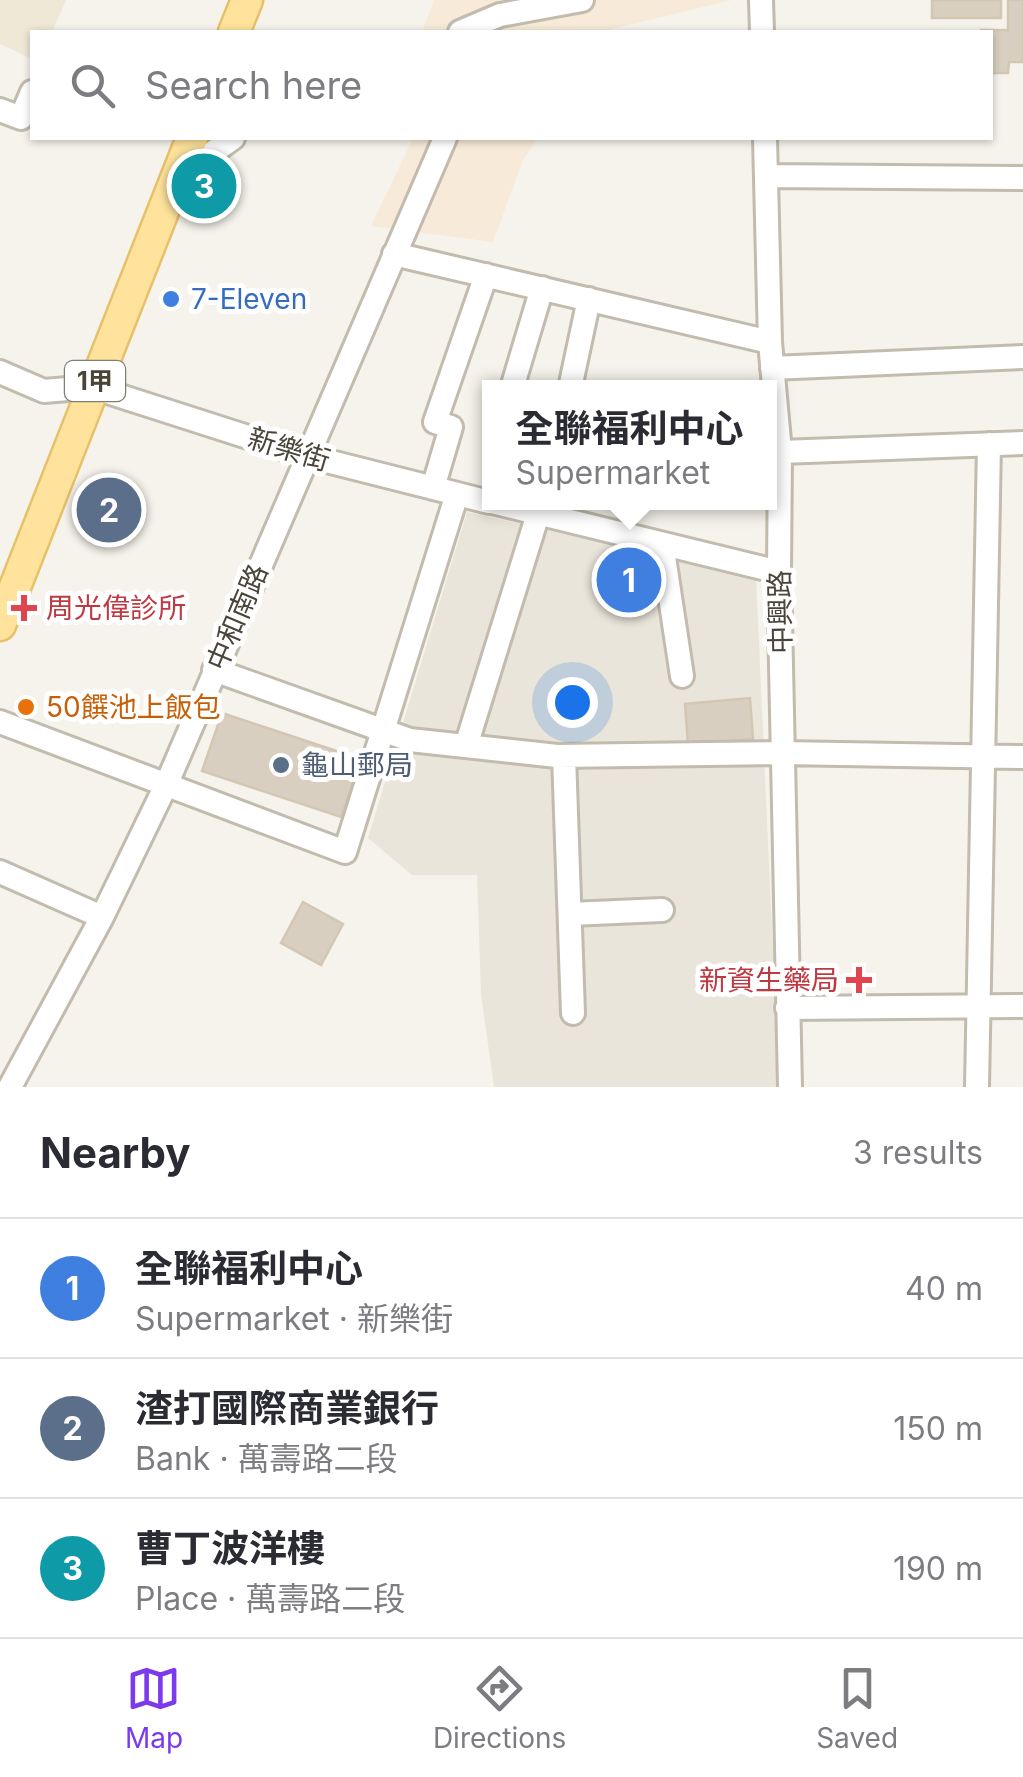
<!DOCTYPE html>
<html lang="en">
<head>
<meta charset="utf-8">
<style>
  body { margin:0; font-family:Inter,"Noto Sans TC",sans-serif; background:#f7f7f7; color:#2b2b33 }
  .you { position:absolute; left:572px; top:702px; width:35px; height:35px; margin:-25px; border:8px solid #fff; border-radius:50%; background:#1a73e8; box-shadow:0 0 0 15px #1a73e833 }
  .badge { display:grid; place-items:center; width:65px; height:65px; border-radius:50%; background:#7c3aed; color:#fff; font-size:32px; font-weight:700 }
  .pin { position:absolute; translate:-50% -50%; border:5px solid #fff; box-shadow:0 2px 10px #0006 }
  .popup { position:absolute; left:482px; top:380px; width:295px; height:130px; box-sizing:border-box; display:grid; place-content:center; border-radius:0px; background:#fff; filter:drop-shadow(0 2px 8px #0005); font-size:32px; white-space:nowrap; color:#7c7c81 }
  .popup b { font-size:38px; color:#2b2b33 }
  .popup::after { content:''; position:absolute; left:50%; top:100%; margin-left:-20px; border:20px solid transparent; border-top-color:#fff }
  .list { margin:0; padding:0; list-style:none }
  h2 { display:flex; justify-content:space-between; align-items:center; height:130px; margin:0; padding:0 40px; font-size:42px }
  h2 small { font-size:32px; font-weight:400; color:#7c7c81 }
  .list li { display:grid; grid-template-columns:65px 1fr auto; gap:30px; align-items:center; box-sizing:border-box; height:140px; padding:0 40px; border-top:2px solid #e1e1e2 }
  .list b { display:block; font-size:38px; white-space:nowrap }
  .list p { margin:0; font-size:32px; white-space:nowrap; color:#7c7c81 }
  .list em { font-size:32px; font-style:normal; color:#7c7c81 }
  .icon { flex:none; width:55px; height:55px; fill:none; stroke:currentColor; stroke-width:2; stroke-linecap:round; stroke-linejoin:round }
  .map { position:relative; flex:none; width:1023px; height:1087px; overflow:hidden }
  .search { position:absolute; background:#fff; box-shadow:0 2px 8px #0004; left:30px; right:30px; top:30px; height:110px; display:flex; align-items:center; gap:25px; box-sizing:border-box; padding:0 35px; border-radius:0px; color:#7c7c81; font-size:38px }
  .sheet { height:550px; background:#fff }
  nav { display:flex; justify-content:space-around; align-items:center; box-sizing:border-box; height:140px; border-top:2px solid #e1e1e2; background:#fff; font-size:28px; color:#7c7c81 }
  nav a { display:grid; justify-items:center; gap:5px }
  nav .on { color:#7c3aed }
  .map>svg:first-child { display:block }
  .residential { fill:#eae5da }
  .commercial { fill:#f7ead8 }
  .education { fill:#efe8d6 }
  .building { fill:#d8cfc1; stroke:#d3c7b4; stroke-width:2.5 }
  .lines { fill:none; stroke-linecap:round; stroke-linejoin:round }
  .minor-casing { stroke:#c2bbae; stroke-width:28 }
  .major-casing { stroke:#e6c16a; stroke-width:35 }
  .minor { stroke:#fff; stroke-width:22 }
  .major { stroke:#ffe39c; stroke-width:30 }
  .shop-dot { fill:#3f7fe0; stroke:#fff; stroke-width:4 }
  .health-dot { fill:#e0444e; stroke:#fff; stroke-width:4 }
  .food-dot { fill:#e8710a; stroke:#fff; stroke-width:4 }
  .service-dot { fill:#5c6f8a; stroke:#fff; stroke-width:4 }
  .labels { text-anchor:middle; stroke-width:10; stroke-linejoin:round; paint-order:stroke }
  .shield { fill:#fff; stroke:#817c74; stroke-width:2.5 }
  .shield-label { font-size:25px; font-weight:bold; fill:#4b4439 }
  .shop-label { font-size:28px; fill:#366cbe; stroke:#fff; text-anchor:start }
  .street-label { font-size:28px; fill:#4b4439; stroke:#fff }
  .health-label { font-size:28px; fill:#be3a42; stroke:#fff; text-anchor:start }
  .food-label { font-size:28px; fill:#c56008; stroke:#fff; text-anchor:start }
  .service-label { font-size:28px; fill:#4e5e75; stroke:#fff; text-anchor:start }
</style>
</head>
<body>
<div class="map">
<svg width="1023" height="1087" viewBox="0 0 1023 1087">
  <rect width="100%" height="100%" fill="#f6f3ec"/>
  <path class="residential" d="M467 512 756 577 779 1087H494L481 994 477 875H412L368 838Z"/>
  <path class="commercial" d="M434 0H732L612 29 609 32H422Z
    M413 138H538L523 160 493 242 371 226Z"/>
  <path class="education" d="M0 0H66L52 32H32V59L0 44Z"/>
  <path class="building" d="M932 0H1001V18H932Z
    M1008 0H1023V62H1009L1008 73H990V32H981V30H1008Z
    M750 698 753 739 688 745 685 704Z
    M222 713 361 759 341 817 202 771Z
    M303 902 343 924 321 965 281 943Z"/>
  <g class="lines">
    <defs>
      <path id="minor" d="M761 0 762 32
        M460 32 500 15 582 0
        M0 110 21 118 32 92
        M765 138 770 342 780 452 779 572 790 1087
        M766 176 1023 178
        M175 180 233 138
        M394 254 770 342
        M772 368 1023 357
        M0 372 44 391 92 387 307 456 489 502
        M512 388 542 288
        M570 388 589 299
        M780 452 1023 443
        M433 488 451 427 435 422 486 275
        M492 502 779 572
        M662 544 682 676
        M214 670 410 740 557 756 782 753 1023 757
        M0 722 345 852 457 494
        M466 746 538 514
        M564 756 573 1013
        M0 872 102 917
        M570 914 662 910
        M787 1008 1023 1006
        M10 1087 102 917 167 783 445 138
        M977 1087 989 444"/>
      <path id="major" d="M234 32 247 0
        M0 625 192 138"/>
    </defs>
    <use href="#minor" class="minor-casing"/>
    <use href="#major" class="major-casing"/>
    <use href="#minor" class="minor"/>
    <use href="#major" class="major"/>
  </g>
  <circle class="shop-dot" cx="171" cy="299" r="10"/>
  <g class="health-dot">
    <path d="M19 593h10v10h10v10h-10v10h-10v-10h-10v-10h10z"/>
    <path d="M854 965h10v10h10v10h-10v10h-10v-10h-10v-10h10z"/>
  </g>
  <circle class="food-dot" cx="26" cy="707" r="10"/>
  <circle class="service-dot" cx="281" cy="765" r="10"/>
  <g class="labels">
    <rect class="shield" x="65" y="361" width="60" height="40" rx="8"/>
    <g class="shield-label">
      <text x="95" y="390">1甲</text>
    </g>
    <g class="shop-label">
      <text x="191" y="309">7-Eleven</text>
    </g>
    <g class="street-label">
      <text transform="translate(289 449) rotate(17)" y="10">新樂街</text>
      <text transform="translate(780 612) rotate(-91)" y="10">中興路</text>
      <text transform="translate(237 617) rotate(-67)" y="10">中和南路</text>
    </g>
    <g class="health-label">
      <text x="46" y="618">周光偉診所</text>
      <text x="839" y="990" text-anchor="end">新資生藥局</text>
    </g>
    <g class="food-label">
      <text x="46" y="717">50饌池上飯包</text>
    </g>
    <g class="service-label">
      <text x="301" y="775">龜山郵局</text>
    </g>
  </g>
</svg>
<div class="you"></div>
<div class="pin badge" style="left:629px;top:580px;background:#3f7fe0">1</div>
<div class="popup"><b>全聯福利中心</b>Supermarket</div>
<div class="pin badge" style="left:109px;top:510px;background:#5c6f8a">2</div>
<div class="pin badge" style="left:204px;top:186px;background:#0f9aa8">3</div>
<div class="search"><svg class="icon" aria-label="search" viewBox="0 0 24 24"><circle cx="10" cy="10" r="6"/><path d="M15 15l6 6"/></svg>Search here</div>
</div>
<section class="sheet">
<h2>Nearby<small>3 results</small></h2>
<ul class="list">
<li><span class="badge" style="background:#3f7fe0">1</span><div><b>全聯福利中心</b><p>Supermarket · 新樂街</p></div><em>40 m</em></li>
<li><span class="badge" style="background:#5c6f8a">2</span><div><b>渣打國際商業銀行</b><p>Bank · 萬壽路二段</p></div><em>150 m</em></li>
<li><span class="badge" style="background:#0f9aa8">3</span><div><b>曹丁波洋樓</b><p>Place · 萬壽路二段</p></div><em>190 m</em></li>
</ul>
</section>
<nav>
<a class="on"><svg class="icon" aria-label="map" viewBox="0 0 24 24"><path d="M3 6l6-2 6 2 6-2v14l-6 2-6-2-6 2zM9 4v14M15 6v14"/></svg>Map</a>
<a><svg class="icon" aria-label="directions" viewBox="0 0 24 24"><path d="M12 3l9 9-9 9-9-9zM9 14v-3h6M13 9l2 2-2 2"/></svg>Directions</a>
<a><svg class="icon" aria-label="saved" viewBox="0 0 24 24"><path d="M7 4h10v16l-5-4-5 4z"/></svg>Saved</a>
</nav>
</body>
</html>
